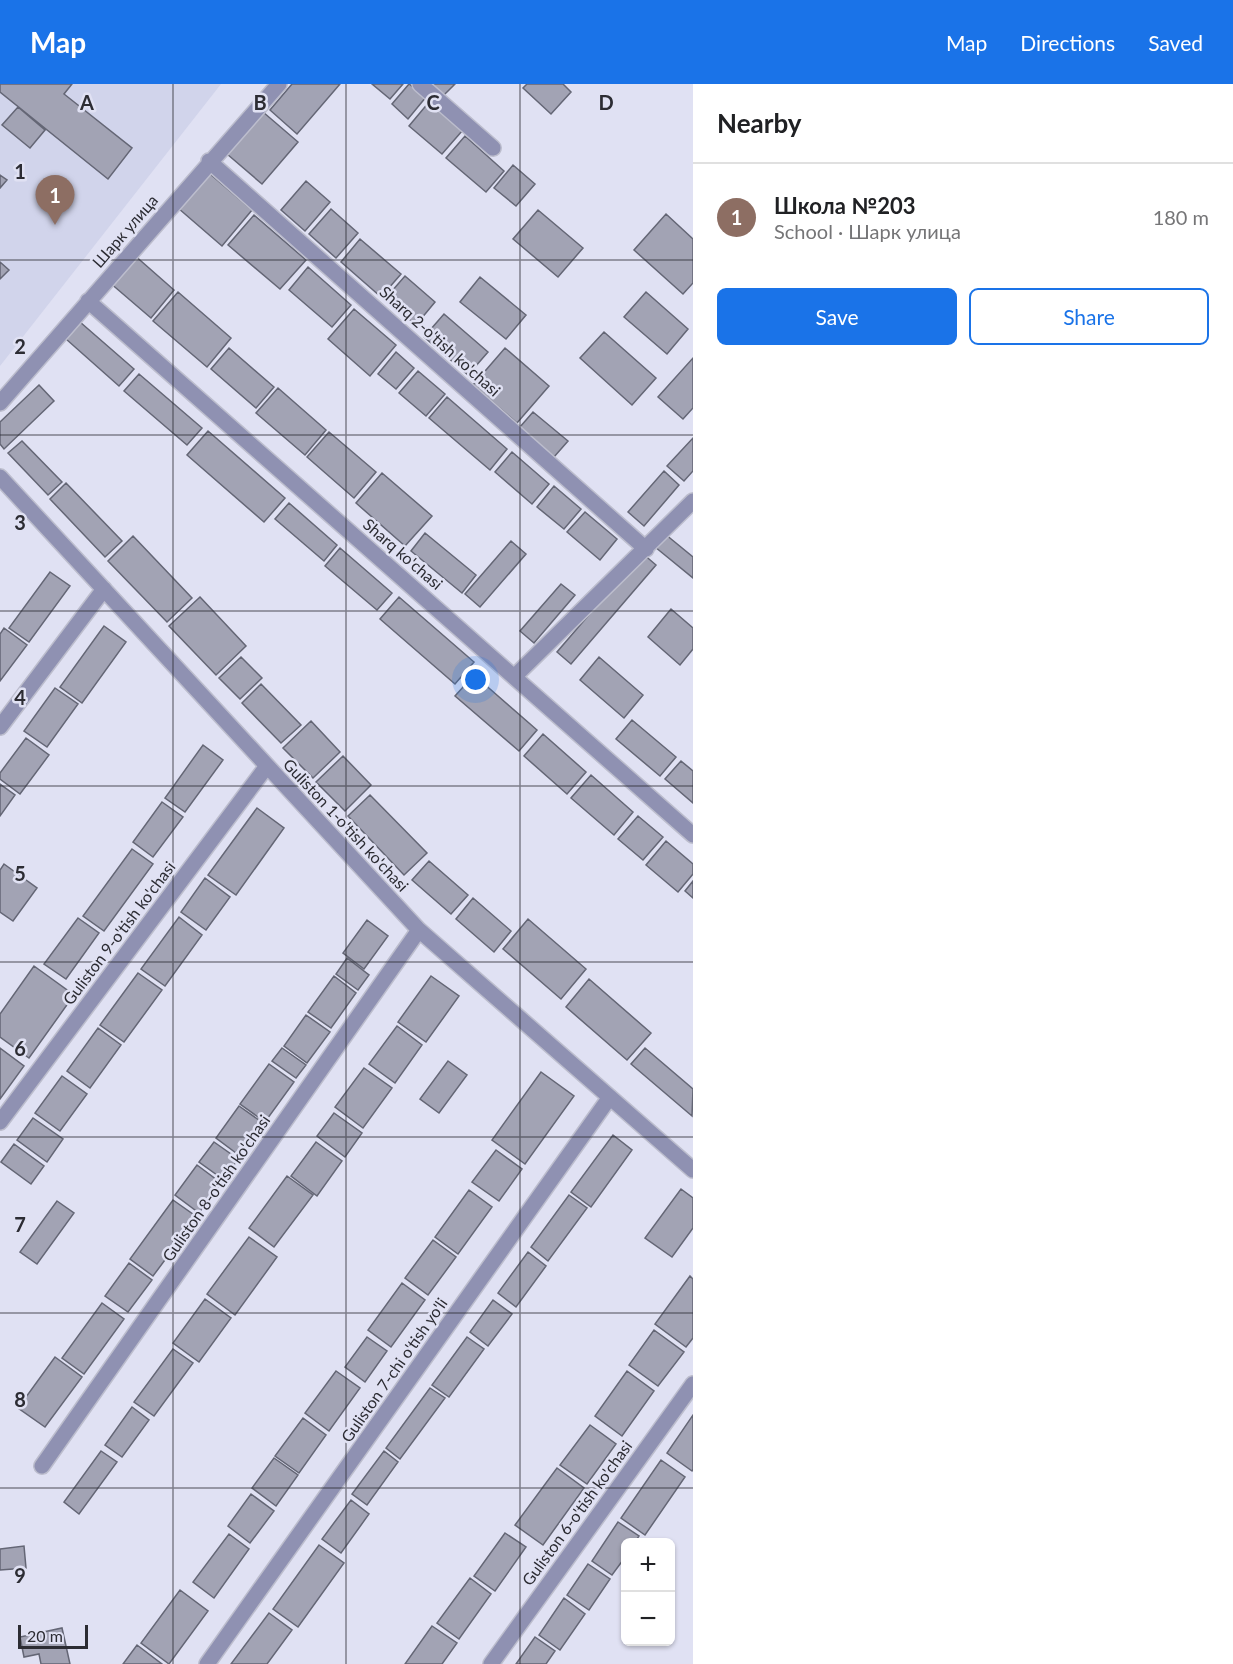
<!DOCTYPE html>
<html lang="en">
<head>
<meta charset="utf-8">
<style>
  body { margin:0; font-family:Lato,sans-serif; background:#f6f6f6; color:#202124 }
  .controls { position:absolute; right:18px; bottom:18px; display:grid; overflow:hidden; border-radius:9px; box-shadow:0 2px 4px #0004 }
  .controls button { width:54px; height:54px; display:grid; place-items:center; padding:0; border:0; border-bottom:2px solid #e0e0e0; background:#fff; color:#202124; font:30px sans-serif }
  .scale { position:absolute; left:18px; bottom:15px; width:70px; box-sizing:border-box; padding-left:6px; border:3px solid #2c2c33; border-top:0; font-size:16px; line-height:21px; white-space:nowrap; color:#2c2c33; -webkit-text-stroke:4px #e0e1f3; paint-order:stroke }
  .you { position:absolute; left:476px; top:596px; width:21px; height:21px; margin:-15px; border:4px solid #fff; border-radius:50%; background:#1a73e8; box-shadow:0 0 0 9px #1a73e833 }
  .badge { display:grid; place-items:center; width:39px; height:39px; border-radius:50%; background:#1a73e8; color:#fff; font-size:20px; font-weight:700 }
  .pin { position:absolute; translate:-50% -50px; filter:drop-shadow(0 2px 3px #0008) }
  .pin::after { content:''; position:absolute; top:32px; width:21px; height:18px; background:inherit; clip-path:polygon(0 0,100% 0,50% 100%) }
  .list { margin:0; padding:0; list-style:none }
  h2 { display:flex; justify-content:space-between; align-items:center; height:78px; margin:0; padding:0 24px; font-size:26px }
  h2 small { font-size:20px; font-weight:400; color:#757577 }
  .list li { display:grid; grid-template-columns:39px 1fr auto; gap:18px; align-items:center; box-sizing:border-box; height:108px; padding:0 24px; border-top:2px solid #e0e0e0 }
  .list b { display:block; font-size:22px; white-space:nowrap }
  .list p { margin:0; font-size:20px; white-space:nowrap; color:#757577 }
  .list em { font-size:20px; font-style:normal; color:#757577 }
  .actions { display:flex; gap:12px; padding:18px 24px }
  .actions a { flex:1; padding:14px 0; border:2px solid #1a73e8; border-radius:9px; text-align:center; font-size:21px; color:#1a73e8 }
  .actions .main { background:#1a73e8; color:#fff }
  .map { position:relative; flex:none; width:693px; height:1580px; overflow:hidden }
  header { display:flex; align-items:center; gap:36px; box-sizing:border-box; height:84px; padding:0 30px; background:#1a73e8; color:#fff }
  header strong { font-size:28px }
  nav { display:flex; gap:33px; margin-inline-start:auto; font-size:21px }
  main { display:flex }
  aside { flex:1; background:#fff }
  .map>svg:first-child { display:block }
  .built { fill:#d1d4eb }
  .building { fill:#a2a3b4; stroke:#646675; stroke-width:1.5 }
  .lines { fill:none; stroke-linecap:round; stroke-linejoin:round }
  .minor-casing { stroke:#bcbdcd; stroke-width:18 }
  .minor { stroke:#8f91b2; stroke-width:15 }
  .grid { fill:none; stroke:#2c2c33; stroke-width:1.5; stroke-opacity:0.55 }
  .labels { text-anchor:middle; stroke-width:5; stroke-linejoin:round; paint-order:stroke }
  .street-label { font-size:16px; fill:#2c2c33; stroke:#e0e1f3 }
  .grid-label { font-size:20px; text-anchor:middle; font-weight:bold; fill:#2c2c33; stroke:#e0e1f3; stroke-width:5; stroke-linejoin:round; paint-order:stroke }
</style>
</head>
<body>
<header>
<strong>Map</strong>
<nav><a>Map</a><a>Directions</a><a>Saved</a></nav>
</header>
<main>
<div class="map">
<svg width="693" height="1580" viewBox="0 0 693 1580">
  <rect width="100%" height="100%" fill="#e0e1f3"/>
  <path class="built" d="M0 0H221L0 282Z"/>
  <path class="building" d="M0 0H72L64 10 132 64 108 95 0 8Z
    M292 0H340L297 50 270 26Z
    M372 0H403L390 15Z
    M409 0 426 13 408 35 392 20Z
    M430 0H455L442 13Z
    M527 0H563L571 8 551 30 523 4Z
    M429 18 462 47 442 70 409 42Z
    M18 23 45 46 30 64 2 41Z
    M263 28 298 58 262 100 227 70Z
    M465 52 504 87 486 108 446 74Z
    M513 81 535 100 516 122 494 104Z
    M209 89 252 126 222 162 178 124Z
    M0 91 7 96 0 104Z
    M306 97 330 118 305 147 281 126Z
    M331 125 358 149 336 174 309 150Z
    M538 126 583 164 558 193 513 155Z
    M666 130 693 155V199L683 210 634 166Z
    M254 131 306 176 280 205 228 161Z
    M360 155 401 190 381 213 341 178Z
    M133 170 174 206 151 234 109 198Z
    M0 178 9 186 0 195Z
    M308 183 351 221 332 243 289 206Z
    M405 192 435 218 416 241 385 215Z
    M480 193 526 231 506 255 460 218Z
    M178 208 231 254 207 283 153 237Z
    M646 208 688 245 667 270 624 233Z
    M354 225 396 261 370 292 328 255Z
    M444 230 488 268 468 291 424 253Z
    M80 238 134 285 119 302 66 255Z
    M604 248 656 294 632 321 580 274Z
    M229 264 274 303 256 324 211 285Z
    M505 264 549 302 517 339 473 301Z
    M396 268 414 284 396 305 378 290Z
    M693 274V324L683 335 658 313Z
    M418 287 445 310 426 332 399 309Z
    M139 290 202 344 187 361 124 307Z
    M39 301 54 317 4 365 0 360V338Z
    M278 304 326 346 305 371 256 329Z
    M447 313 507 365 490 386 429 334Z
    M533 328 568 357 554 373 520 343Z
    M208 347 285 414 264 438 187 371Z
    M329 348 376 388 354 414 307 373Z
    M693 354V387L684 397 667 382Z
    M22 357 62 398 48 411 8 369Z
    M512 368 549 400 532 420 495 388Z
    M664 387 679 401 644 442 628 428Z
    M382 389 432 432 405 462 356 419Z
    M66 399 122 457 105 473 50 415Z
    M554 402 581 425 564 445 537 423Z
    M289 419 337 461 324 477 275 435Z
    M585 428 617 455 600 476 567 448Z
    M425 449 476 491 462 509 411 467Z
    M665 450 693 473V494L655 463Z
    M133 452 192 514 167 538 108 477Z
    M511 457 526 470 480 523 465 510Z
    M340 464 392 509 377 526 325 482Z
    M642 469 656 481 571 580 557 568Z
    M50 488 70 502 29 558 9 544Z
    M561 500 575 511 534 559 520 547Z
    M200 513 246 562 216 591 169 542Z
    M399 513 474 578 455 600 380 535Z
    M671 525 693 544V565L680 581 648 553Z
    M104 542 126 558 82 619 60 603Z
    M4 544 27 561 0 597V550Z
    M241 573 262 594 240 615 219 594Z
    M599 573 643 611 624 634 580 596Z
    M474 591 537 646 519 667 455 612Z
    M261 600 301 641 281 659 242 619Z
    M55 604 78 620 47 663 24 647Z
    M632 636 676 673 660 692 616 655Z
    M311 637 340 668 313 694 283 664Z
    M543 650 586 688 567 710 524 672Z
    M26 654 49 671 20 710 0 695V689Z
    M203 661 223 676 185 728 165 714Z
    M343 672 371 701 345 727 316 698Z
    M681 677 693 687V719L665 695Z
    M591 691 633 728 614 751 571 714Z
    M0 700 15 711 0 732Z
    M370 711 427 769 404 791 348 732Z
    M162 718 183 733 153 773 133 758Z
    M257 724 284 744 236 811 208 791Z
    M638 732 663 753 643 776 618 755Z
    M666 757 693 780V790L678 808 646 781Z
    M132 765 153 780 104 847 83 832Z
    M429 777 468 811 451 830 412 796Z
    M4 780 37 804 13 837 0 828V786Z
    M205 794 230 813 206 846 181 828Z
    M693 797V814L685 807Z
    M473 814 511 847 494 868 456 835Z
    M179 833 202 851 165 902 141 885Z
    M78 834 99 849 66 895 44 880Z
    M528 835 586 885 561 915 503 865Z
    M367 836 388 852 364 885 343 869Z
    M347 874 369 891 358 906 336 890Z
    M34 882 74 911 29 974 0 953V930Z
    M138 889 162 906 124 958 100 941Z
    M334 892 356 909 331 944 308 928Z
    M431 892 459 912 426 958 398 938Z
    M589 895 651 949 627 976 566 923Z
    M306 931 330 948 307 979 284 962Z
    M397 942 422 961 395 999 369 980Z
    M98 944 121 961 90 1004 67 987Z
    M0 964 24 982 0 1015Z
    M282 964 306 981 296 994 272 977Z
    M645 964 693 1005 692 1032 631 980Z
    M448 977 467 991 439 1029 420 1015Z
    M269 980 294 998 265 1038 240 1020Z
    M364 984 392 1004 363 1044 335 1023Z
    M541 988 574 1012 525 1080 492 1056Z
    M62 992 87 1010 60 1047 35 1029Z
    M239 1022 263 1039 240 1072 216 1054Z
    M334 1029 362 1049 345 1073 317 1052Z
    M33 1034 63 1055 47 1078 17 1056Z
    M613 1051 632 1066 591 1123 571 1108Z
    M214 1058 238 1075 224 1096 199 1078Z
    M316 1058 342 1077 317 1112 291 1092Z
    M14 1060 44 1082 31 1100 1 1078Z
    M496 1066 522 1085 499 1117 472 1098Z
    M197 1081 221 1099 199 1129 175 1111Z
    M287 1092 313 1111 274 1163 249 1144Z
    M681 1105 693 1114V1144L672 1173 645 1154Z
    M469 1106 492 1123 458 1170 435 1153Z
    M569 1111 587 1124 548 1177 531 1163Z
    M173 1116 197 1133 153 1192 130 1175Z
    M57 1117 74 1129 37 1180 20 1168Z
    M249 1153 277 1173 235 1231 207 1210Z
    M433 1156 456 1173 428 1211 405 1194Z
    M528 1168 546 1182 516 1223 498 1209Z
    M129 1179 152 1196 128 1228 105 1212Z
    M690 1192 693 1195V1254L686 1263 655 1240Z
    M402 1199 425 1216 391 1263 368 1246Z
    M205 1215 231 1234 199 1278 173 1259Z
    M493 1216 512 1230 488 1262 470 1248Z
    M102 1219 124 1235 84 1290 62 1274Z
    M654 1246 684 1268 658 1302 629 1281Z
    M367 1253 387 1267 365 1298 345 1283Z
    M467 1253 484 1265 449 1313 432 1301Z
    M173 1265 193 1279 154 1332 134 1318Z
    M55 1273 82 1293 45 1343 18 1324Z
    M336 1287 360 1304 329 1347 305 1329Z
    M627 1287 654 1307 622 1352 595 1332Z
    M430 1304 445 1314 400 1375 386 1364Z
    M132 1323 149 1336 122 1373 105 1361Z
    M693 1331V1385L692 1387 667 1369Z
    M303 1334 326 1351 299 1389 275 1372Z
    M590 1341 616 1360 587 1400 560 1381Z
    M101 1367 117 1378 79 1430 64 1418Z
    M384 1367 398 1378 367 1421 352 1410Z
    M274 1374 298 1391 276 1422 252 1404Z
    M661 1376 685 1393 645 1451 621 1434Z
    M557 1384 584 1404 543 1461 515 1441Z
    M251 1410 274 1427 250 1459 228 1442Z
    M351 1416 369 1430 341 1469 322 1455Z
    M618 1438 639 1452 635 1458H626V1472L612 1491 592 1477Z
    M505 1449 526 1463 495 1507 474 1492Z
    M229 1450 249 1465 214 1514 193 1498Z
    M319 1461 344 1479 298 1543 273 1525Z
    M24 1462 26 1484 0 1486V1465Z
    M588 1480 610 1495 589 1526 567 1511Z
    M470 1494 491 1510 459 1555 437 1539Z
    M180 1506 208 1527 169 1580 141 1559Z
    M564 1514 585 1530 560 1566 539 1551Z
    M269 1529 292 1546 267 1580H231Z
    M432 1542 457 1559 442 1580H405Z
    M62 1544 70 1580H41L39 1570 24 1573 20 1553Z
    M535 1553 555 1567 546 1580H516Z
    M137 1561 162 1580H123Z"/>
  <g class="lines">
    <defs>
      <path id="minor" d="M420 0 493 64
        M209 77 646 465
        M88 217 693 751
        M0 319 279 0
        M0 393 419 846 693 1086
        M514 593 693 417
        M0 643 104 505
        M0 1038 267 682
        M42 1382 419 846
        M207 1580 610 1013
        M491 1580 693 1300"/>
    </defs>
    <use href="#minor" class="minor-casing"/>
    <use href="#minor" class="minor"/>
  </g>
  <path class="grid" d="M173 0V1580M346 0V1580M520 0V1580M0 176H693M0 351H693M0 527H693M0 702H693M0 878H693M0 1053H693M0 1229H693M0 1404H693"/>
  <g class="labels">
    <g class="street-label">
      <text transform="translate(125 147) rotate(-49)" y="6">Шарк улица</text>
      <text transform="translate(440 257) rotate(42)" y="6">Sharq 2-o'tish ko'chasi</text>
      <text transform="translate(403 470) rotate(41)" y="6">Sharq ko'chasi</text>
      <text transform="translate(346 741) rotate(47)" y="6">Guliston 1-o'tish ko'chasi</text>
      <text transform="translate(119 849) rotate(-53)" y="6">Guliston 9-o'tish ko'chasi</text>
      <text transform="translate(216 1104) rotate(-55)" y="6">Guliston 8-o'tish ko'chasi</text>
      <text transform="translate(394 1286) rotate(-55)" y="6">Guliston 7-chi o'tish yo'li</text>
      <text transform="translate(577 1429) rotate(-54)" y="6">Guliston 6-o'tish ko'chasi</text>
    </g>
  </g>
  <g class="grid-label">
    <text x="87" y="26">A</text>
    <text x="260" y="26">B</text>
    <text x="433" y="26">C</text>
    <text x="606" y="26">D</text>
    <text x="20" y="95">1</text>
    <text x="20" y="270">2</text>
    <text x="20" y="446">3</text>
    <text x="20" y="621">4</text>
    <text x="20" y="797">5</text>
    <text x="20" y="972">6</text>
    <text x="20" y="1148">7</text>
    <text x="20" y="1323">8</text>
    <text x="20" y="1499">9</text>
  </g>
</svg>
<div class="controls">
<button>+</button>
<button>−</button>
</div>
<div class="scale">20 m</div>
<div class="you"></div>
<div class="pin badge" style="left:55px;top:141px;background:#8d6e63">1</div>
</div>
<aside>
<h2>Nearby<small></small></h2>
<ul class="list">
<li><span class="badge" style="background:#8d6e63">1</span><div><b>Школа №203</b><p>School · Шарк улица</p></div><em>180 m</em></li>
</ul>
<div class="actions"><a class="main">Save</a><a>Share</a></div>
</aside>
</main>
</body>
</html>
